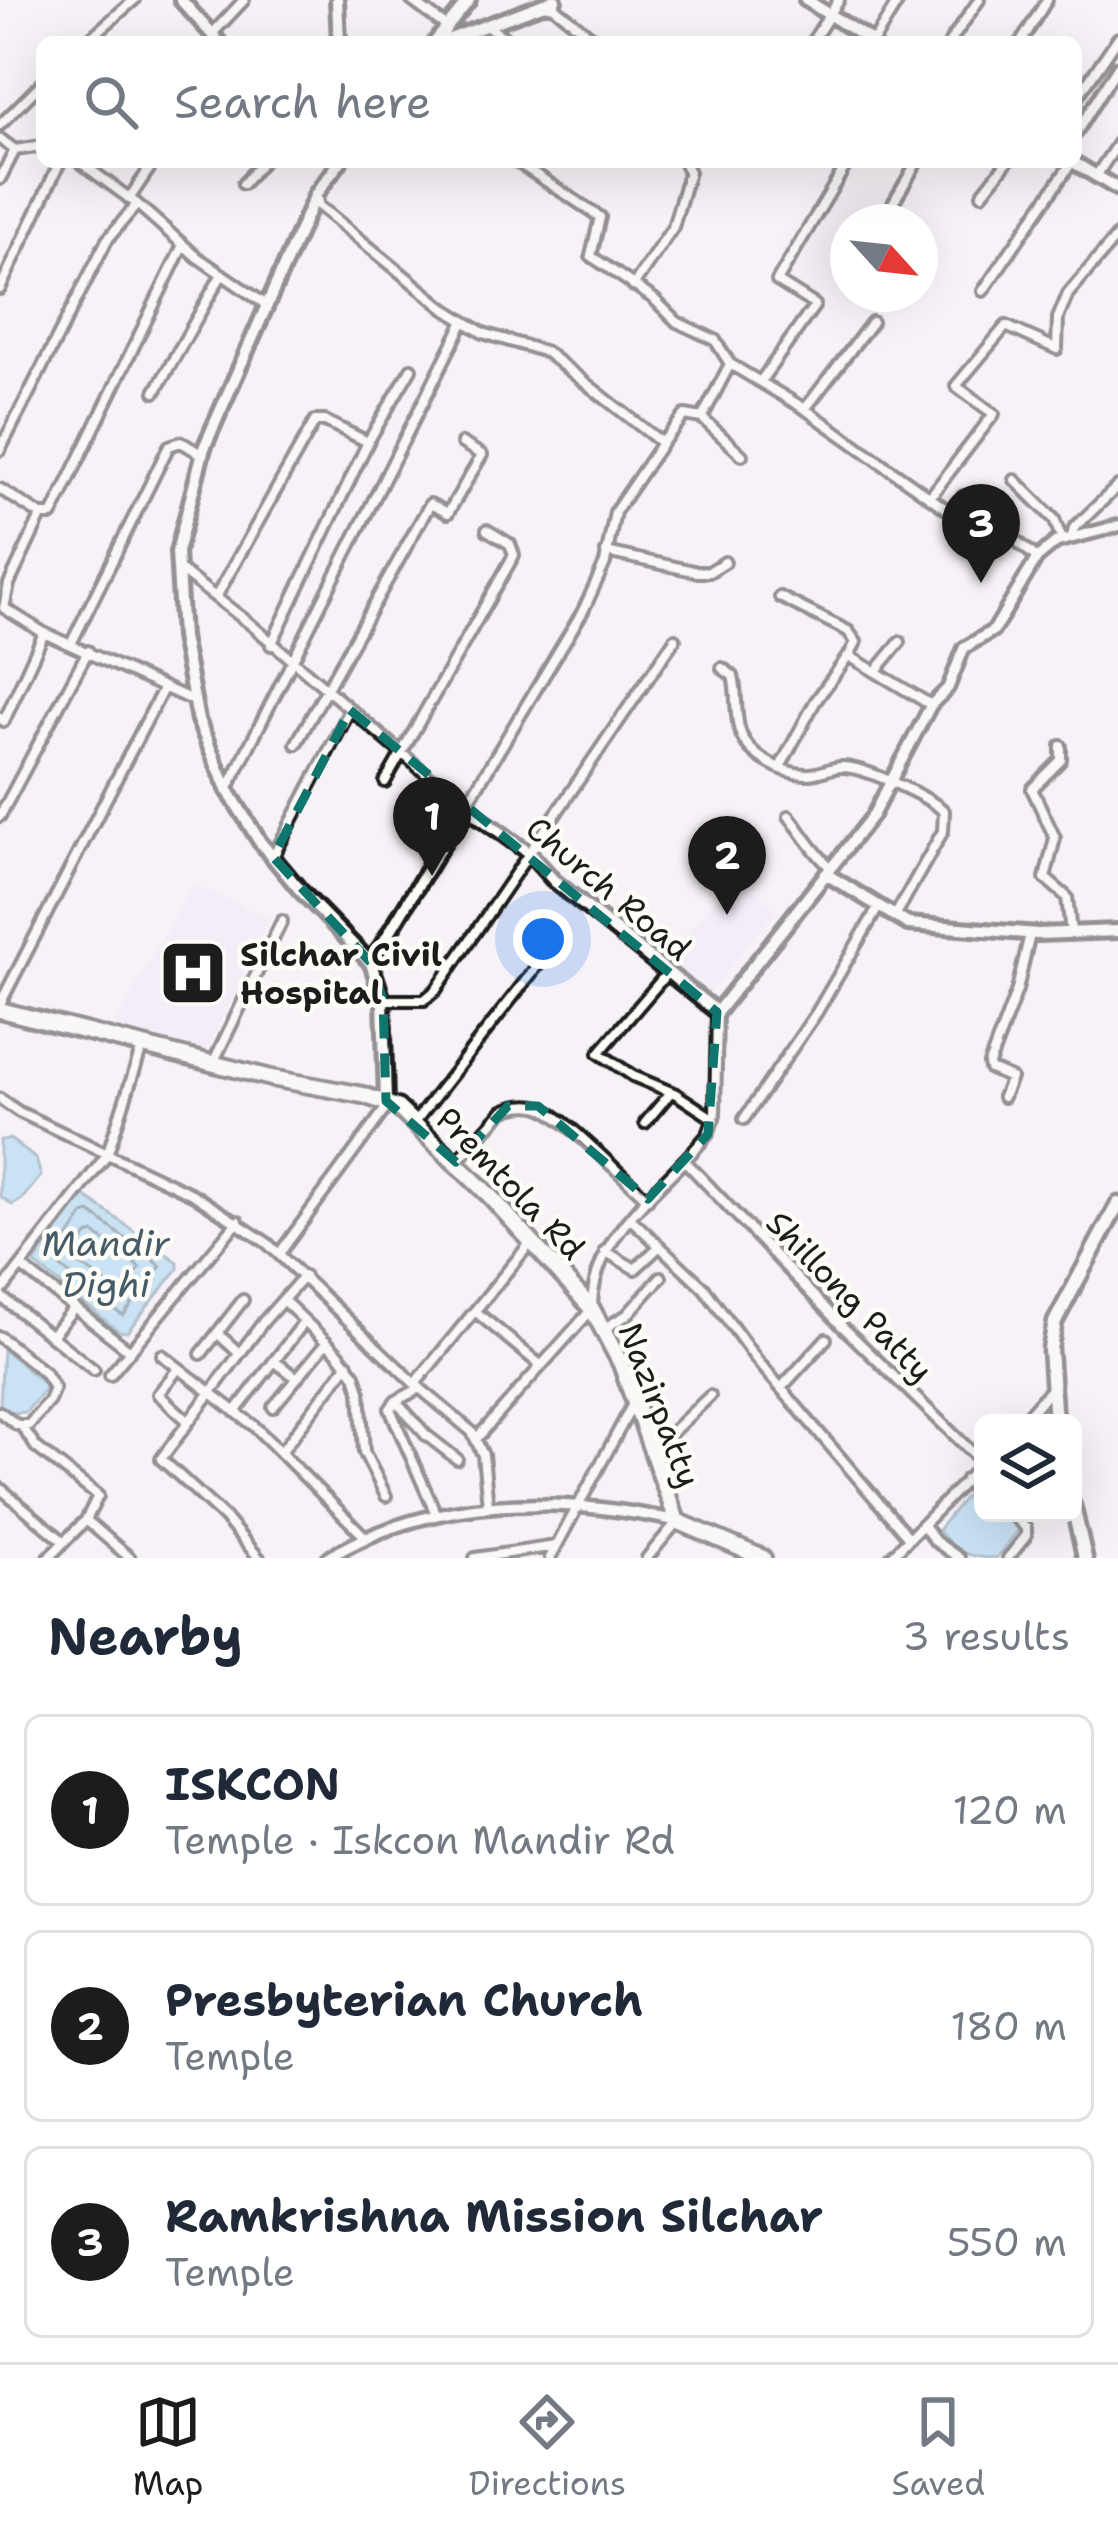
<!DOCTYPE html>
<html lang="en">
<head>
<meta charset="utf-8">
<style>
  body { margin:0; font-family:"Shantell Sans",sans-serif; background:#f6f6f7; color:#1f2937 }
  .controls { position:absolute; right:36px; bottom:36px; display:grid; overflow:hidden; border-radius:18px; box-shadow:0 12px 48px #0002 }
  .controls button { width:108px; height:108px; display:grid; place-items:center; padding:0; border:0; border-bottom:3px solid #e0e1e3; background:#fff; color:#1f2937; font:60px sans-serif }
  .compass { position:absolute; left:830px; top:204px; width:108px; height:108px; border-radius:50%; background:#fff; box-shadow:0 12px 48px #0002; rotate:117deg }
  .you { position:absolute; left:543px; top:939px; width:42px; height:42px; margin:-30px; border:9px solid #fff; border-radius:50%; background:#1a73e8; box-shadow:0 0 0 18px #1a73e833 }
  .badge { display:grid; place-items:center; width:78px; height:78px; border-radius:50%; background:#1c1c1c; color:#fff; font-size:39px; font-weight:700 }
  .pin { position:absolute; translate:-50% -99px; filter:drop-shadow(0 3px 6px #0008) }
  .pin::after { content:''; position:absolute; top:63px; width:42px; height:36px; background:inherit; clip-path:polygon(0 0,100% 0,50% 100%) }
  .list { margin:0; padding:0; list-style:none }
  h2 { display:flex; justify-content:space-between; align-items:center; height:156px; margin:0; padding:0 48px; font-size:51px }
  h2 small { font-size:39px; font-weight:400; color:#747a83 }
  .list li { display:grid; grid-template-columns:78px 1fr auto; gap:36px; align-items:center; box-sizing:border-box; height:192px; margin:0 24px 24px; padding:0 24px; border:3px solid #e0e1e3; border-radius:18px }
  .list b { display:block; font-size:45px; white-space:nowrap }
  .list p { margin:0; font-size:39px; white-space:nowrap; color:#747a83 }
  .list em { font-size:39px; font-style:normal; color:#747a83 }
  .icon { flex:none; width:66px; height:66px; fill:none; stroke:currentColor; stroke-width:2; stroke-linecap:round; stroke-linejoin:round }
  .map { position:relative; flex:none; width:1118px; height:1558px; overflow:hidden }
  .search { position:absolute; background:#fff; box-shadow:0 12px 48px #0002; left:36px; right:36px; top:36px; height:132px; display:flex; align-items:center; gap:30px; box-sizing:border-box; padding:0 42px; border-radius:18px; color:#747a83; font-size:45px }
  .sheet { height:804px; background:#fff }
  nav { display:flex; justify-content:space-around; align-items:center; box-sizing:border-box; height:168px; border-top:3px solid #e0e1e3; background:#fff; font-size:33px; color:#747a83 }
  nav a { display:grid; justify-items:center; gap:6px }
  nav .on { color:#1c1c1c }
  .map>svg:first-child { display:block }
  .built { fill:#f0e6f8 }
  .water { fill:#90d0f1; stroke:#62889c; stroke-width:3 }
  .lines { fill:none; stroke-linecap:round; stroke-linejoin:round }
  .shore { stroke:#4a6471; stroke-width:3 }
  .minor-casing { stroke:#1c1c1c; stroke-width:16 }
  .tertiary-casing { stroke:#1c1c1c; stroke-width:18 }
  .secondary-casing { stroke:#1c1c1c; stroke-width:20 }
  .primary-casing { stroke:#1c1c1c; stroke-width:21 }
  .trunk-casing { stroke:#1c1c1c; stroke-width:22 }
  .minor { stroke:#fdfcf7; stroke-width:8 }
  .tertiary { stroke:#fdfcf7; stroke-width:9 }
  .secondary { stroke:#fdfcf7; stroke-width:10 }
  .primary { stroke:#fdfcf7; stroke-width:12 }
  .trunk { stroke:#fdfcf7; stroke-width:14 }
  .marked { fill:none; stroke:#0f766e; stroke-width:9; stroke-dasharray:24 15; stroke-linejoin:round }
  .labels { text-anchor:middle; stroke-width:9; stroke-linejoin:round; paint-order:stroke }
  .street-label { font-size:33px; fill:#1c1c1c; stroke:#fdfcf7 }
  .poi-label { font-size:33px; font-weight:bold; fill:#1c1c1c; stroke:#fdfcf7; text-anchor:start }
  .water-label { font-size:36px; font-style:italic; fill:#455b67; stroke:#fdfcf7 }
</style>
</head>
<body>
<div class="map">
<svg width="1118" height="1558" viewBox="0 0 1118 1558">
  <rect width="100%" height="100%" fill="#f7f2f7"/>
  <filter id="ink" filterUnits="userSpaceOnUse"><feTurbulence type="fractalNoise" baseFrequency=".00833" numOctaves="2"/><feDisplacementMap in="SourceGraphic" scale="24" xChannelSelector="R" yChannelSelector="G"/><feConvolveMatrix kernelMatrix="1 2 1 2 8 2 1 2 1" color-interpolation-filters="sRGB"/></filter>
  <g filter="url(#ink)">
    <path class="built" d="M737 876 777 910 701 1003 659 963Z
      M192 883 269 918 208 1051 112 1028Z"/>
    <path class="water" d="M10 1139 36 1159 41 1176 21 1200 12 1205 0 1196V1140Z
      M83 1195 178 1262V1269L127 1332 118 1331 34 1263Z
      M3 1349 47 1386 26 1412 9 1413 0 1405Z
      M969 1492 983 1498V1513H1002L1016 1524 1017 1531 996 1558C967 1558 956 1552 938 1530Z"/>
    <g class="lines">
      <path class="shore" d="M90 1212 161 1266 123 1316 53 1261 84 1214Z
        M94 1233 140 1268 122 1295 73 1259 87 1235Z"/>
      <defs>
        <path id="minor" d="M411 0 447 27
          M543 5 554 7 598 42
          M487 26 511 42
          M212 34 244 0
          M86 42 134 0
          M812 42 839 0
          M873 42 899 0
          M950 42 979 0
          M1021 42 1047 0
          M1076 99 1118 38
          M0 125 42 83
          M1076 133 1118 66
          M0 139 15 150
          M80 162 137 204
          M517 162 600 217 591 256 654 299 677 322 715 340 730 364 805 409 872 322
          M1096 176 1118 143
          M0 179 15 150 42 146
          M243 184 262 162
          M982 194 1007 162
          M129 199 154 162
          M882 222 917 162
          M633 286 673 227 689 172 684 162
          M0 289 60 162
          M983 291 1072 162
          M760 382 815 305 777 281 848 162
          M155 392 222 274
          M805 409 949 511 963 496 1037 558
          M702 418 742 455
          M662 443 685 415 702 418 730 364
          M0 450 107 240 137 204 197 257 265 304
          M1015 480 1054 519 1062 540
          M0 489 41 515H52L183 245
          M930 497 994 414 956 386 1006 326 1057 349 1058 318 1068 294 1118 235
          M41 516 9 584 4 608 44 633 192 700
          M1072 537 1074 528 1118 486
          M606 552 698 572H709L725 562
          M180 570 249 623 465 807 583 611 605 563 615 512 662 443 546 352 483 333 445 309 319 206 316 195
          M216 597 315 421H325L368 442
          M780 597 848 631 856 642 849 656 931 705
          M71 644 169 446 181 442 201 454
          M271 645 368 442 411 369
          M722 668 733 676C738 694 734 713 740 731 747 755 782 774 806 774 818 775 830 767 842 767 865 767 927 796 944 811L943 831 895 916
          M876 671 900 642
          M0 718 4 721 44 633
          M296 744 430 504 448 513 482 455 462 443
          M1061 746V760L1032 789 1055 838 1045 878 1067 897 1071 933
          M780 767 815 702 848 656
          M385 782 514 555 510 544 487 530
          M228 788 464 321
          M0 816 88 651
          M789 816C805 836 811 850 831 868
          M273 857 350 710
          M668 972 599 1053 633 1076 676 1094 714 1119
          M383 1000H424L436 990 675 639
          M0 1004 163 689
          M214 1061 282 921
          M1003 1097 1011 1078 990 1069 989 1064 1017 990 1030 934
          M0 1099 19 1112 194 1195 267 1243 415 1384 472 1432 483 1455 488 1506
          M744 1119 817 1012 879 906
          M415 1122 541 961
          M645 1123 671 1092
          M685 1161 842 1326 983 1463
          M456 1162 503 1111C513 1106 529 1103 540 1107 563 1115 625 1180 648 1199
          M631 1219 704 1288 756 1359 909 1538
          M605 1251 635 1269 660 1246
          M279 1254 389 1104
          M22 1267 130 1351
          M0 1293 107 1155 143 1044
          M0 1296 94 1370
          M283 1300 338 1353 355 1375 360 1391 364 1452 386 1496
          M475 1311 539 1364
          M605 1328 627 1315 661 1277
          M217 1333 239 1353
          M51 1336 74 1308
          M0 1337 44 1372 54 1388 49 1401 29 1425H17L0 1412
          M201 1354 243 1300
          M162 1355 254 1426 364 1536
          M274 1361 297 1378
          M178 1369 158 1394 188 1421
          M110 1375 238 1221
          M415 1384 532 1241
          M420 1388 396 1401 390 1409 436 1514
          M781 1388 826 1339
          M396 1401 426 1435 457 1459
          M273 1407 327 1342
          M235 1412 305 1321
          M1021 1423 1050 1390
          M23 1428 36 1447 98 1496 86 1520
          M477 1438 592 1309C591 1233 665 1188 708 1134L715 1114 717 1012
          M281 1452 348 1364
          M651 1452 710 1396
          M966 1479 983 1491
          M0 1488 63 1541
          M922 1524 935 1541 959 1558
          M48 1558 86 1520 130 1558
          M259 1558 224 1517 161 1459 264 1321 304 1276
          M475 1558 556 1546
          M550 1558 634 1402
          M647 1558 676 1523
          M890 1558 983 1463
          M1008 1558 1026 1536V1528L1011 1513"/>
        <path id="tertiary" d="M826 874 873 815 931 705 948 688 964 648 994 630 1037 558 1056 542 1118 526
          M328 1558C433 1494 560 1496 677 1521"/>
        <path id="secondary" d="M181 0 219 42
          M337 0 339 42
          M806 0 873 42
          M435 42 469 0
          M442 42 555 0
          M340 162 316 194 204 448 177 552 182 637 198 720 227 789 260 842 300 890 371 963 383 1000 386 1101
          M1073 162 1118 189
          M371 963 465 807 529 853 554 881 717 1012 826 874 908 924 1038 934 1118 931"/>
        <path id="primary" d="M1055 1423 1050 1349 1055 1322 1118 1204
          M1073 1506 1085 1558"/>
        <path id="trunk" d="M0 1010 271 1078 363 1095 397 1107 490 1196 592 1309 621 1364 677 1521 763 1558"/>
      </defs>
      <use href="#minor" class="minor-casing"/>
      <use href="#tertiary" class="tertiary-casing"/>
      <use href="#secondary" class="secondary-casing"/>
      <use href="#primary" class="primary-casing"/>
      <use href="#trunk" class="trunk-casing"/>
      <use href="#minor" class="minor"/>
      <use href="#tertiary" class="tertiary"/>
      <use href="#secondary" class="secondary"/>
      <use href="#primary" class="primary"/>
      <use href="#trunk" class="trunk"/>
    </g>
  </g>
  <path d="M0 0H1118V1558H0ZM350 710 717 1012 708 1134 648 1199 538 1106H508L456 1162 386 1101 383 1000 371 963 273 857Z" fill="#f7f2f7" fill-opacity=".55" fill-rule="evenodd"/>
  <path class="marked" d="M350 710 717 1012 708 1134 648 1199 538 1106H508L456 1162 386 1101 383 1000 371 963 273 857Z"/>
  <defs>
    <symbol id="hospital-square" viewBox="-11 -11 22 22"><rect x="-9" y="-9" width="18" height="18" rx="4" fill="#1c1c1c" stroke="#fdfcf7"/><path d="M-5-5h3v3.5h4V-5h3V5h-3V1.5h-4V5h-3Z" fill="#fff"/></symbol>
  </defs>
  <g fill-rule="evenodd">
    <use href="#hospital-square" x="155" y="935" width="76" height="76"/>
  </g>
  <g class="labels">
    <g class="street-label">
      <text transform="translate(609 888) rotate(40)" y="12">Church Road</text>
      <text transform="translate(511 1183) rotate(46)" y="12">Premtola Rd</text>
      <text transform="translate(850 1296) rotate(46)" y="12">Shillong Patty</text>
      <text transform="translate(660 1405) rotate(69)" y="12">Nazirpatty</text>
    </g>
    <g class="poi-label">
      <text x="240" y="966">Silchar Civil<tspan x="240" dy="38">Hospital</tspan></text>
    </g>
    <g class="water-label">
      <text x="106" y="1256">Mandir<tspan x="106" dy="41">Dighi</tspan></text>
    </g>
  </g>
</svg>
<div class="controls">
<button><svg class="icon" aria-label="layers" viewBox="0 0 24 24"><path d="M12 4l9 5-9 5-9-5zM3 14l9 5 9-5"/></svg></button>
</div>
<svg class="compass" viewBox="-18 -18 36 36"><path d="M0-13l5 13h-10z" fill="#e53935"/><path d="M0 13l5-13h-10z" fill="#747a83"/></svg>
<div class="you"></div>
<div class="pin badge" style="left:432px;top:876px">1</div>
<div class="pin badge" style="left:727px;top:915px">2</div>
<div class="pin badge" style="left:981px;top:583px">3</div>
<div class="search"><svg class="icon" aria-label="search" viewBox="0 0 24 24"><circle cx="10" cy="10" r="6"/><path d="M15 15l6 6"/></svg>Search here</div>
</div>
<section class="sheet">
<h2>Nearby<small>3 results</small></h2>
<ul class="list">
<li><span class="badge">1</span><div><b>ISKCON</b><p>Temple · Iskcon Mandir Rd</p></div><em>120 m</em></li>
<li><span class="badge">2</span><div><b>Presbyterian Church</b><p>Temple</p></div><em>180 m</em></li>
<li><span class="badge">3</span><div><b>Ramkrishna Mission Silchar</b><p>Temple</p></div><em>550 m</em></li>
</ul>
</section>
<nav>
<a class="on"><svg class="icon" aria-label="map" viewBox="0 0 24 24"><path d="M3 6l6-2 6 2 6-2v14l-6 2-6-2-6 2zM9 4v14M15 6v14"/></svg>Map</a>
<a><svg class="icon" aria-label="directions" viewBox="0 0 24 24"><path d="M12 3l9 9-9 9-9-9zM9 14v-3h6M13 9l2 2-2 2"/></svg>Directions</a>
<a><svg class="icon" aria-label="saved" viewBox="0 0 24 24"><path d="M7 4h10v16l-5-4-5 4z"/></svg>Saved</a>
</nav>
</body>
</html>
